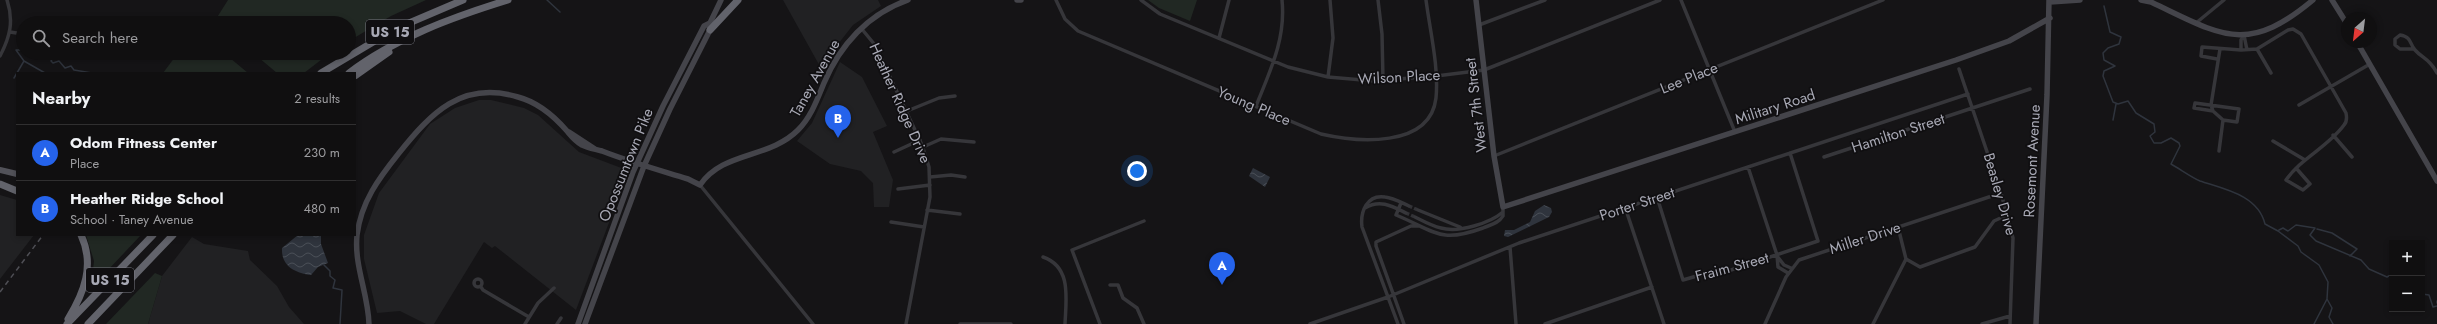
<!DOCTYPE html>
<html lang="en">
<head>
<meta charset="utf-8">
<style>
  body { margin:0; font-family:Jost,sans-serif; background:#1e1d1e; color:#f1f3f6 }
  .controls { position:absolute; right:12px; bottom:12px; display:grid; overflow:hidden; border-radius:0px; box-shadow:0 2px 6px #0003 }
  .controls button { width:36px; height:36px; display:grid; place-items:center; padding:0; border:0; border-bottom:1px solid #302f30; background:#100f10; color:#f1f3f6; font:20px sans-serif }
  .compass { position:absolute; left:2341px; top:12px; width:36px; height:36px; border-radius:50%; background:#100f10; box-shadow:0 2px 6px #0003; rotate:208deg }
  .you { position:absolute; left:1137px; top:171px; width:14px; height:14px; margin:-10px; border:3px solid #fff; border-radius:50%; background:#1a73e8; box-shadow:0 0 0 6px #1a73e833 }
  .badge { display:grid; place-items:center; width:26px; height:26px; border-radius:50%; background:#2563eb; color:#fff; font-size:13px; font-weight:700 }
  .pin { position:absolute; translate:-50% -33px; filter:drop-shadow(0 1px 2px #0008) }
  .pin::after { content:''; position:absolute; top:21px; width:14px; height:12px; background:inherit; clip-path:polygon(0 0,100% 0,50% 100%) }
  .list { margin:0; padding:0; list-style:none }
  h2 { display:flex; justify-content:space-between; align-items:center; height:52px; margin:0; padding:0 16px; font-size:17px }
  h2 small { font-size:13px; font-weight:400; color:#9c9c9f }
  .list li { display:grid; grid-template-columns:26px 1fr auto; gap:12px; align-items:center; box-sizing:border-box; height:56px; padding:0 16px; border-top:1px solid #302f30 }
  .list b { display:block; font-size:15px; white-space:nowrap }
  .list p { margin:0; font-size:13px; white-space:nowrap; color:#9c9c9f }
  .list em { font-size:13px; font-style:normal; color:#9c9c9f }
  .icon { flex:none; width:22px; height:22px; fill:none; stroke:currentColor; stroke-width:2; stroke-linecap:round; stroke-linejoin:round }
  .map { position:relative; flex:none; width:2437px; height:324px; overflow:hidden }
  .search { position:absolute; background:#100f10; box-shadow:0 2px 6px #0003; left:16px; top:16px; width:340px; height:44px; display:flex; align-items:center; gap:10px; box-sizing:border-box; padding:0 14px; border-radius:22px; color:#9c9c9f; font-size:15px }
  .panel { position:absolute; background:#100f10; box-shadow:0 2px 6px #0003; left:16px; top:72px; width:340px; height:164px; border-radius:0px }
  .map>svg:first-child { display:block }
  .built { fill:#212123 }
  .green { fill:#212823 }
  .water { fill:url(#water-waves) }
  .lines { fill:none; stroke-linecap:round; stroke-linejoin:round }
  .stream { stroke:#2f343d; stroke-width:1.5 }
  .street-tunnel { stroke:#323236; stroke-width:3.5; stroke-dasharray:3.5 2; stroke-linecap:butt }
  .street { stroke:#36363a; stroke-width:3.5 }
  .secondary { stroke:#44444a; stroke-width:5.5 }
  .primary { stroke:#525259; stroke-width:6 }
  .highway { stroke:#62636b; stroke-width:7 }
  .rail { stroke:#4f4f55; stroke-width:1.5; stroke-dasharray:5 4; stroke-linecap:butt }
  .labels { text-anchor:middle; stroke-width:3.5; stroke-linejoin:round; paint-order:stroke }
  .shield { fill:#100f11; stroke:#7a7b84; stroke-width:1 }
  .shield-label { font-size:14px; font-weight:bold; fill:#a8a9b5 }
  .street-label { font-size:15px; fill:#a8a9b5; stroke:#100f11 }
</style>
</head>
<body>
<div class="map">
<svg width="2437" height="324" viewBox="0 0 2437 324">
  <defs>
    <pattern id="water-waves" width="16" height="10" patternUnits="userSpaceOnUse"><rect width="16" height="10" fill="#2f343d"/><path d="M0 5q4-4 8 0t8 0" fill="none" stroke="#4a4f57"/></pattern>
  </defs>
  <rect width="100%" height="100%" fill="#151416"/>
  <path class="built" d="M783 0H878L881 6 853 25 831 53 822 70Z
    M840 62 862 77 887 126 873 132 893 180 889 207H874L873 183 861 171 830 164 797 141 812 123Z
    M479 100H491L524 108 538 115 579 152 624 169 627 175 576 310 495 246 492 248 484 242 434 324H426L400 311 377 313 364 259V235L379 193 430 124 455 108Z
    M0 195 17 200V235H34L0 279Z
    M192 237 204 244 248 251 250 260 277 286 289 307 304 324H148L162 276Z"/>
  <path class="green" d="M228 0H426L391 16 349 41V23H219L216 19Z
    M1148 0H1197L1190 21 1159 8Z
    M178 53H224L248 73H163Z
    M253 53H330L304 73H277Z
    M86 235H141L91 288 94 261Z
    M155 273 162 276 148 324H106Z"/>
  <path class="water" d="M1253 168 1270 177 1265 187 1249 176Z
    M1544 205 1551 208 1552 212 1549 217 1508 237 1504 236 1505 230H1514L1530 222 1535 211Z
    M298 235H321V244L328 263 318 267 311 275C296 273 281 267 282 248Z"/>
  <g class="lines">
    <path class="stream" d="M547 0 560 12
      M2104 6 2110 32 2121 37 2119 44 2108 48 2103 53 2104 60 2115 66 2104 71 2103 76 2113 102 2118 104 2128 101 2136 113 2154 124 2155 132 2150 136 2154 143H2161L2171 138 2179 143 2180 146 2171 164C2180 169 2191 177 2200 181 2224 189 2258 195 2265 224L2278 231 2298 246 2301 252 2319 265 2328 282 2327 299 2332 308 2329 317 2333 324
      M23 50H16L24 61 45 73
      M32 53 41 58 45 53
      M53 53 54 56 51 61 53 63 59 61 65 68 71 66 74 70 92 73
      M14 78 24 61
      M2113 120 2116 104
      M2317 229 2332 233 2357 249 2350 256
      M2279 230 2283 228 2288 231 2296 225 2315 228 2310 235 2316 241 2361 260 2369 269 2387 277 2392 274
      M324 265 330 271V276L335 280 333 288 342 290 340 324
      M2422 294 2429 295 2433 307 2437 306
      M2437 301V303
      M2314 324 2327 299"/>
    <path class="street-tunnel" d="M1409 206 1418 210
      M1406 213 1415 217"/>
    <path class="street" d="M1056 0 1065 19 1078 31 1321 134C1356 142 1430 149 1436 98 1439 67 1430 31 1426 0
      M1141 0 1160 14 1288 67 1328 77 1374 81 1436 76 1484 70 1660 0
      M1378 0 1382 34 1383 80
      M1681 0 1735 132
      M2196 23 2224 0
      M1479 25 1545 0
      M861 28 875 45 922 145 929 167 930 197 906 324
      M10 32 23 34
      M2244 35 2247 50
      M1219 38 1229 0
      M2257 49 2271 73
      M2414 49H2400L2395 45V39L2400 35C2412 37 2409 43 2415 50 2423 59 2429 58 2437 73
      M2241 50V40L2244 35
      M0 56C10 37 14 21 7 0
      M2217 59 2201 56 2202 47 2241 50 2257 49 2288 30 2293 29 2301 34 2346 113C2347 118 2347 122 2344 125 2328 147 2301 158 2286 180L2303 190 2310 184 2296 168
      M1959 69 2001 193 2013 238 2010 324
      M1328 77 1333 38 1330 0
      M2195 103 2239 109 2237 122 2223 120 2213 111 2194 108Z
      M2299 105 2370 64
      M1256 106C1270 71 1286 39 1282 0
      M907 111 939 98 955 96
      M2213 111 2211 105 2220 49
      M2333 135 2352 157
      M2273 141 2305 160
      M923 147 941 139 974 142
      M2219 151 2223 120
      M894 152 920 140
      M1494 156 1883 0
      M1824 157 2030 89
      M1748 167 1777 255 1778 267 1788 273
      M930 177 951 175 965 177
      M700 185 813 324
      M898 189 930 185
      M1657 197 1683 280 1714 271 1719 274 1818 241 1790 153
      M1401 203 1396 215C1435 231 1439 244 1483 228 1490 225 1499 223 1503 216V207
      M1625 207 1664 324
      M1365 208C1380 199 1392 206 1406 213
      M927 210 960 214
      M1418 210 1460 227
      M1415 217C1423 221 1432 226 1441 228 1459 233 1490 223 1503 212
      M891 222 924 227
      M1510 247 1516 324
      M1777 256 1784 265 1791 268
      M1043 257C1072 267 1066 299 1065 324
      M1906 259 1920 267 1975 247 1994 221 2007 215
      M474 283a4 4 0 1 1 8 0a4 4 0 1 1-8 0Z
      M1110 285H1118L1123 298 1137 308 1144 324
      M481 287 483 290 529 317
      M525 324 538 303 554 288
      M557 324 561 318
      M960 324H1011
      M1100 324 1072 250 1144 221
      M1310 324 1388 297 1519 243 1968 94
      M1398 324 1362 227C1360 212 1367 194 1385 197 1394 198 1402 203 1409 206
      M1404 324 1376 246V242L1411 226H1419
      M1545 324 1652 287
      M1765 324 1786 277 1799 260 2001 193
      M1873 324 1906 259 1898 227
      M1982 324 2010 316"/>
    <path class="secondary" d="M1017 0H1021
      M1476 0 1494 156 1503 207 1956 60 2009 41 2050 18
      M2141 0 2151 2C2221 35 2246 56 2313 0
      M2332 0 2347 24
      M2050 2 2080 0
      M2357 42 2437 181
      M569 132 595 149
      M700 185C723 151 769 159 798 130 811 117 817 100 824 83 840 45 868 14 908 0
      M369 324C368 293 354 266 357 235 361 202 379 178 399 153 431 113 462 80 518 97 537 102 554 116 567 131 572 137 575 141 582 145 588 148 595 149 602 151 630 162 659 170 688 179L700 185
      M578 324 633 172 663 106 704 26 710 23
      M585 324 644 166 670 109 710 30V23L721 0
      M2036 324 2047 95 2049 0"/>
    <path class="primary" d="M0 170 17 174"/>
    <path class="highway" d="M710 30 738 0
      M321 73 395 29 463 0
      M349 73C395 38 453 17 508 0
      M355 76 389 52
      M0 184 17 191
      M68 319C84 293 95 265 81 235
      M67 324 153 235
      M88 324 173 235"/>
    <path class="rail" d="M0 292 43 235"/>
  </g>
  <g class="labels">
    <g class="shield">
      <rect x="366" y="20" width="48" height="24" rx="3"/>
      <rect x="86" y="268" width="48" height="24" rx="3"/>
    </g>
    <g class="shield-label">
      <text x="390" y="37">US 15</text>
      <text x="110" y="285">US 15</text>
    </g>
    <g class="street-label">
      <text transform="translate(1399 77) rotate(-3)" y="5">Wilson Place</text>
      <text transform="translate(815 78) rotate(-61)" y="5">Taney Avenue</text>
      <text transform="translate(1689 78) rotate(-22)" y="5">Lee Place</text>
      <text transform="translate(900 103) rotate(66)" y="5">Heather Ridge Drive</text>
      <text transform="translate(1476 105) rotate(-97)" y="5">West 7th Street</text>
      <text transform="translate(1254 106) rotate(23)" y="5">Young Place</text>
      <text transform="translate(1775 107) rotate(-18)" y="5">Military Road</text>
      <text transform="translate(1898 133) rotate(-18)" y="5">Hamilton Street</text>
      <text transform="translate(2032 161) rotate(-87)" y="5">Rosemont Avenue</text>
      <text transform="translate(626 165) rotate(-68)" y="5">Opossumtown Pike</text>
      <text transform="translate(2000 194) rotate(74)" y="5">Beasley Drive</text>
      <text transform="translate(1637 204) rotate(-18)" y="5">Porter Street</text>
      <text transform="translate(1865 238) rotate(-18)" y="5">Miller Drive</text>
      <text transform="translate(1732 267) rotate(-15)" y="5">Fraim Street</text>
    </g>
  </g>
</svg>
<div class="controls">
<button>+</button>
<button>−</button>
</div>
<svg class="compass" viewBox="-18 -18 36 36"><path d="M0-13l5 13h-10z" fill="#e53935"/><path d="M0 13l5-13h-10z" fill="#9c9c9f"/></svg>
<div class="you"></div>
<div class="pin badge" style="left:1222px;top:285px">A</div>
<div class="pin badge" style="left:838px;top:138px">B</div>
<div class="search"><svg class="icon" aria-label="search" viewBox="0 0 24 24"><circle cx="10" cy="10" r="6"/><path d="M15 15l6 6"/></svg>Search here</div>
<section class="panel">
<h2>Nearby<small>2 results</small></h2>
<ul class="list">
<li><span class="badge">A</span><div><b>Odom Fitness Center</b><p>Place</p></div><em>230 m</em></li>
<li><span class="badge">B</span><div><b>Heather Ridge School</b><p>School · Taney Avenue</p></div><em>480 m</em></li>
</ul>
</section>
</div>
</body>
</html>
